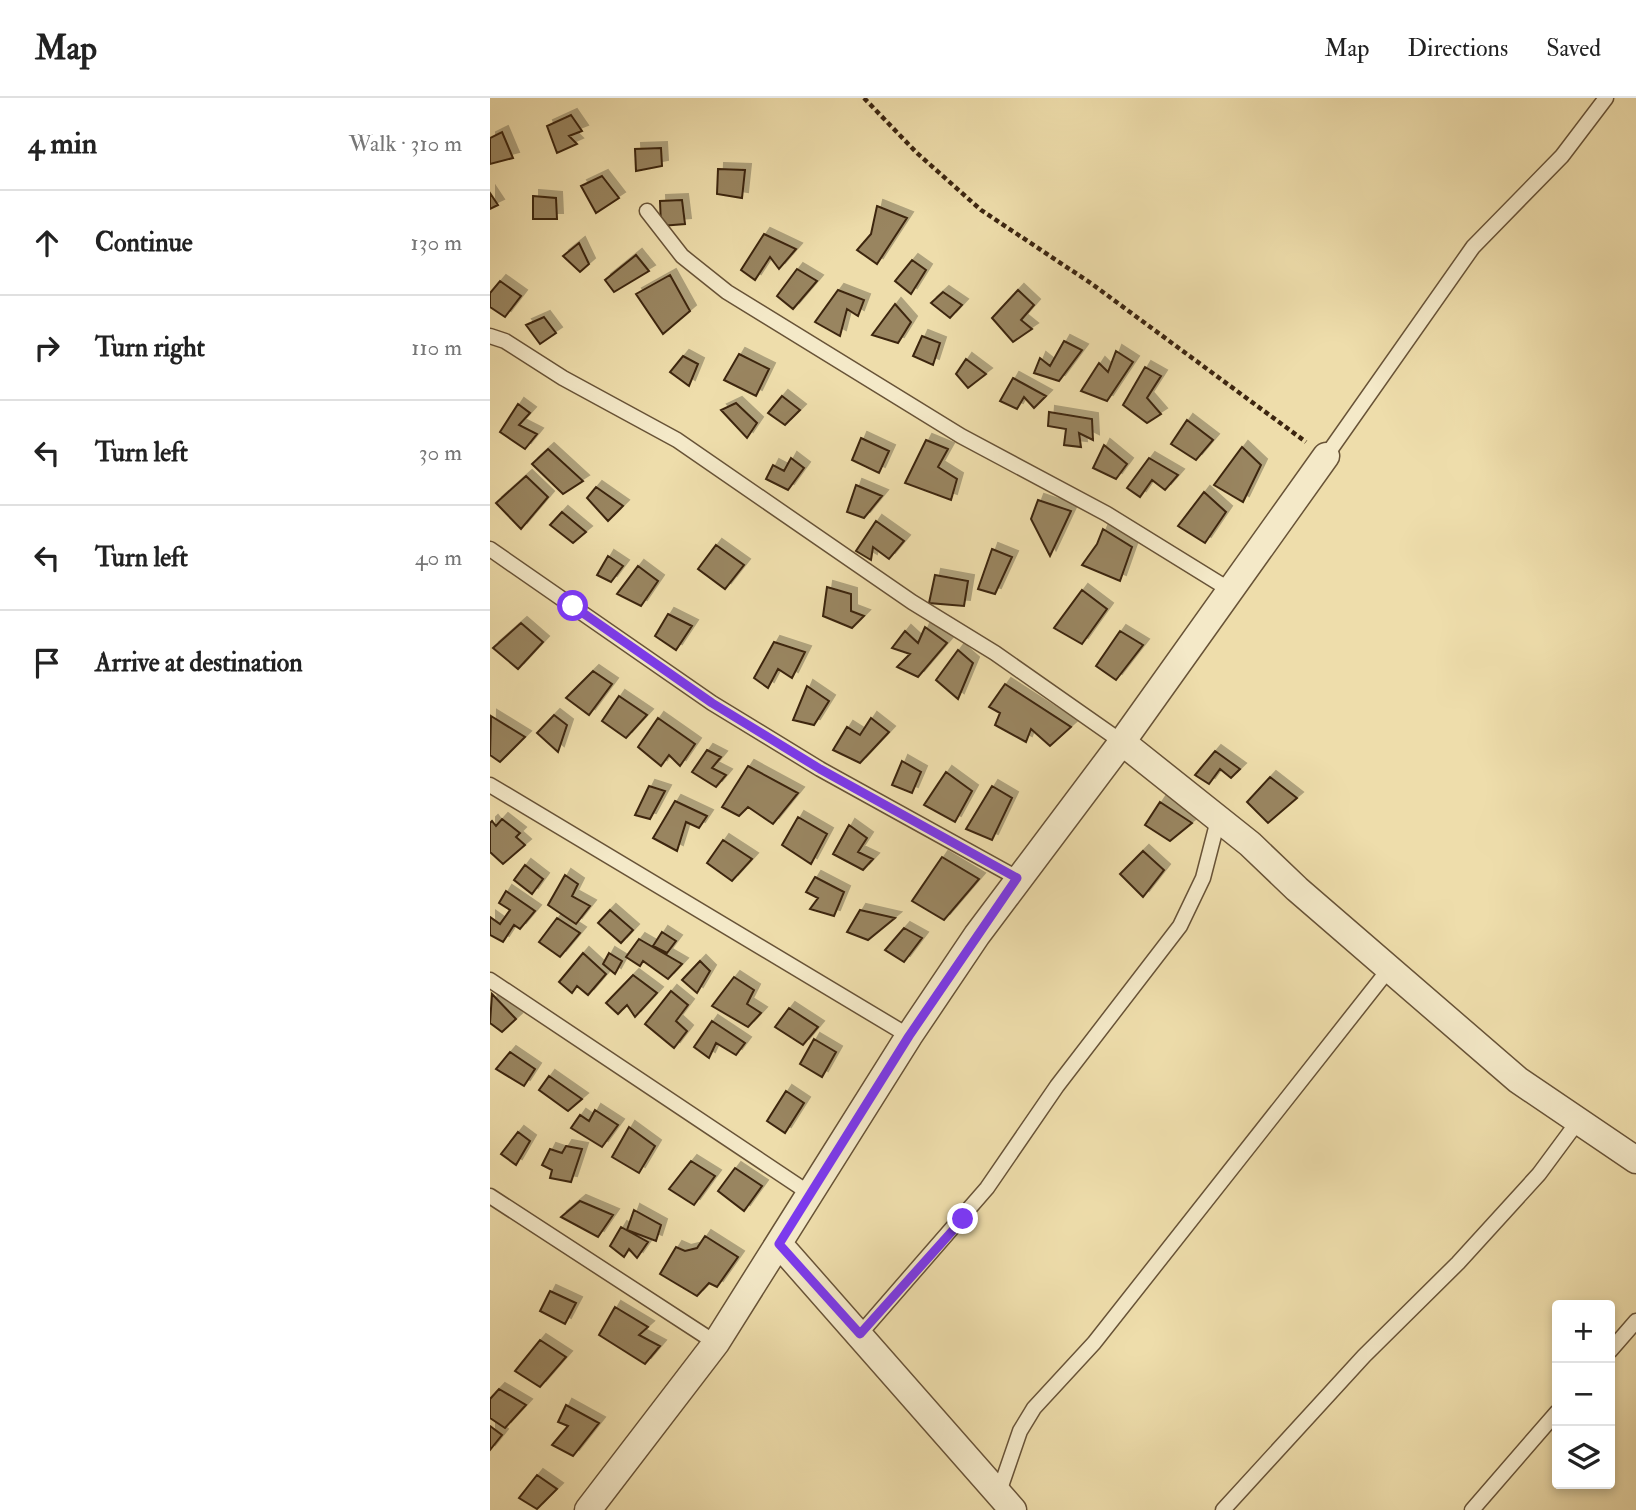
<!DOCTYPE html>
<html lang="en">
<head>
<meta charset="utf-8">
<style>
  body { margin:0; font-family:"IM FELL Double Pica",serif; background:#f6f6f6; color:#222 }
  .controls { position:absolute; right:21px; bottom:21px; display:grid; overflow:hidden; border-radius:7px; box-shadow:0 4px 10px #0003 }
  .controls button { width:63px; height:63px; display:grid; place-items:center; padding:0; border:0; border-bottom:2px solid #e0e0e0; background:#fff; color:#222; font:35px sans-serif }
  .stop { position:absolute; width:21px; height:21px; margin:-16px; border:5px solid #7c3aed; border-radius:50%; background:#fff }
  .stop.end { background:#7c3aed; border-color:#fff; box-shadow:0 2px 7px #0008 }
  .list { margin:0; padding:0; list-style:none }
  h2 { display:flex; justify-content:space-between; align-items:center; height:91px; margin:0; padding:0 28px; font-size:30px }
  h2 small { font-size:23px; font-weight:400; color:#767676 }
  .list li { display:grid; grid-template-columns:46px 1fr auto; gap:21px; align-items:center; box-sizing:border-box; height:105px; padding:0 28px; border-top:2px solid #e0e0e0 }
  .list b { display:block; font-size:26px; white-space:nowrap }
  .list em { font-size:23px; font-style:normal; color:#767676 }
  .icon { flex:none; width:38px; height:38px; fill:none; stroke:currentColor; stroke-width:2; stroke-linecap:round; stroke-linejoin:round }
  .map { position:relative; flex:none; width:1146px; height:1412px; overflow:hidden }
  header { display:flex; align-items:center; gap:42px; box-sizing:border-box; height:98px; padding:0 35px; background:#fff; border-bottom:2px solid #e0e0e0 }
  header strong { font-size:33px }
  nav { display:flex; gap:38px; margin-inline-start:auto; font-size:24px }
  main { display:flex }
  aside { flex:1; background:#fff }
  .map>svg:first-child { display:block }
  .building { fill:#998561; stroke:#3c2510; stroke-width:2; filter:url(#shadow) }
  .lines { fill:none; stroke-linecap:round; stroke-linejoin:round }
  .service-casing { stroke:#685337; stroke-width:17 }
  .minor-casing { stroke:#685337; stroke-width:29 }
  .path { stroke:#3c2510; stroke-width:4.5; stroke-dasharray:5 3.5; stroke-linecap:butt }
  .service { stroke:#f4e9c8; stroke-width:14 }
  .minor { stroke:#f4e9c8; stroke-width:26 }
  .route { stroke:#7c3aed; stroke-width:9 }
</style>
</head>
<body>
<header>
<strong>Map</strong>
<nav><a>Map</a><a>Directions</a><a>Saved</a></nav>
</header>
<main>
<aside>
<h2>4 min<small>Walk · 310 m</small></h2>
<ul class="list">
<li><svg class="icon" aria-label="ahead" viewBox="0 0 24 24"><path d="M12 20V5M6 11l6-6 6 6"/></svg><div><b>Continue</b></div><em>130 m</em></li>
<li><svg class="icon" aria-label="right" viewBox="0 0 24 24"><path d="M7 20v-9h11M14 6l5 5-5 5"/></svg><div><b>Turn right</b></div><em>110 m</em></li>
<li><svg class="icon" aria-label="left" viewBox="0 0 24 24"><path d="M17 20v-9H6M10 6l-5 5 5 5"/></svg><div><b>Turn left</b></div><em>30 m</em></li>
<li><svg class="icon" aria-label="left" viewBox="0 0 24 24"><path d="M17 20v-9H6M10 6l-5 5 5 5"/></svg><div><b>Turn left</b></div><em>40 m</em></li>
<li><svg class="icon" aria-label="arrive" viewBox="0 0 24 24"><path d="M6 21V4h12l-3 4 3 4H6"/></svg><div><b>Arrive at destination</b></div></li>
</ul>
</aside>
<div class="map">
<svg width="1146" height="1412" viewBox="0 0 1146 1412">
  <defs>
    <filter id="shadow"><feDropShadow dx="6" dy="-6" stdDeviation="0" flood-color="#0004"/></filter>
  </defs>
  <rect width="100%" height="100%" fill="#eeddab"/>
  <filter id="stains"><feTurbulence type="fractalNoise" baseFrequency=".00286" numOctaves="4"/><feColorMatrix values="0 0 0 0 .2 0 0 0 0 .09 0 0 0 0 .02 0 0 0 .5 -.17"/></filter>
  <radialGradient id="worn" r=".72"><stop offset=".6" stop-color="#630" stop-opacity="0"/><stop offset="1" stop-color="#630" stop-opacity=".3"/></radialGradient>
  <path class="building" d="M81 17 92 33 79 38 87 46 67 55 57 28Z
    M12 34 23 60 0 66V40Z
    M171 50 172 68 146 73 145 51Z
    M228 71 255 72 252 100 227 96Z
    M112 78 129 100 106 115 91 88Z
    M0 95 8 107 0 111Z
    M43 98 66 100 67 121H43Z
    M192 102 195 126 171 128 170 103Z
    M387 108 417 120 387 166 367 152 381 136Z
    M274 136 306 151 289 171 280 159 265 182 251 172Z
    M89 145 99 166 90 174 73 158Z
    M146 157 159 173 124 194 115 182Z
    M422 162 436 172 421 196 405 183Z
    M307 171 327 183 303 211 287 198Z
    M180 177 200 213 173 236 146 196Z
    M10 183 31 198 15 219 0 209V195Z
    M348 192 374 202 368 218 357 211 350 238 325 224Z
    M528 192 544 207 531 222 542 231 523 244 502 220Z
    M453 194 472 207 460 220 441 205Z
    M405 206 421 224 408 245 382 237Z
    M54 219 66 235 50 246 36 227Z
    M432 238 450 245 443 267 423 258Z
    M574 243 592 252 569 283 544 275 550 260 560 268Z
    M626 253 643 264 617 303 591 293 609 265 618 274Z
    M249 256 279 271 266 298 234 282Z
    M193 258 208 266 199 288 180 274Z
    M476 261 496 276 478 290 466 276Z
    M655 269 671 278 657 300 671 316 657 325 633 307Z
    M523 280 556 298 544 310 534 299 527 311 510 303Z
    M292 298 310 312 295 327 278 315Z
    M246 305 267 325 257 340 231 312Z
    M28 306 40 315 29 327 47 336 35 351 10 334Z
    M559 314 602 321 603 342 589 335 591 349 574 347 576 331 558 328Z
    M697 322 723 342 706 362 681 346Z
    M371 340 399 353 389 375 362 362Z
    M436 342 458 351 448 369 467 381 461 402 415 385Z
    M614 347 637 366 626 381 603 370Z
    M752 349 771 367 753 404 724 387Z
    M58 351 93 383 73 396 42 366Z
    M301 360 314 370 298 392 276 381 283 367 294 373Z
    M659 360 688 377 675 392 662 382 650 399 637 390Z
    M36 378 58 399 31 431 6 405Z
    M366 387 392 398 374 420 357 414Z
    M106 389 133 408 118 423 97 400Z
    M714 394 736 414 715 445 688 428Z
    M548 402 581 413 560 458 541 421Z
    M72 414 96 434 83 445 60 427Z
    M386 423 414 443 399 461 383 449 381 462 366 453Z
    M613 431 642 449 630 483 592 467 607 446Z
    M226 447 254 467 235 491 208 471Z
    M502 451 522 459 505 496 488 491Z
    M118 458 133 468 121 484 107 477Z
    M148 468 168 483 151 508 127 496Z
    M445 477 478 483 474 508 439 505Z
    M337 489 361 496V513L374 518 362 530 333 518Z
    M592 492 617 511 592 546 564 530Z
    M178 516 202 528 186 552 165 538Z
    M31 525 53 544 28 571 3 550Z
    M435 529 457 545 428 579 407 569 420 556 402 550 415 533 428 545Z
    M630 533 653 547 626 582 606 568Z
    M284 544 315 554 302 580 288 571 278 590 264 580Z
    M468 552 483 565 468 601 446 582Z
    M103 573 122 586 99 617 76 600Z
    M515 586 581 629 560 648 541 631 536 644 505 627 510 615 499 609Z
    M317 588 339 603 324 627 303 622Z
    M129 598 157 617 136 640 112 623Z
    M64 617 77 627 68 654 47 635Z
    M1 618 35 639 10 664 0 657Z
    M168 620 205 646 190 668 179 657 171 668 148 649Z
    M381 620 399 634 370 665 343 652 357 629 370 637Z
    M217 652 231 659 222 670 236 677 226 689 202 674Z
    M725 653 750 671 741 680 730 671 719 686 705 677Z
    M412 663 431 674 422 695 402 687Z
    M258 668 308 695 283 726 258 709 249 718 232 709Z
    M456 674 482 693 465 724 434 707Z
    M780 679 807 700 778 725 757 704Z
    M159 688 175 693 160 721 145 717Z
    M502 688 522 700 502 742 476 731Z
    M185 703 217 718 209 730 196 724 187 753 163 740Z
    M670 704 702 725 680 743 655 727Z
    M308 719 337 736 321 766 292 747Z
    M12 721 30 735 26 739 35 747 13 766 0 754V725L2 723 6 728Z
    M359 727 377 740 368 754 383 761 373 772 343 756Z
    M233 742 262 761 242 783 217 765Z
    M653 753 674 772 653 799 630 776Z
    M452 759 489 781 454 822 422 803Z
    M35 767 53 781 42 796 24 782Z
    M75 777 88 786 82 798 100 808 86 826 58 807Z
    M325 779 354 794 344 818 320 811 328 800 316 794Z
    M16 793 45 813 30 831 24 827 13 844 0 837V819L10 826 20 812 9 805Z
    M120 812 143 832 131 845 108 825Z
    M370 812 405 820 378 842 357 834Z
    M67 820 90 835 70 859 49 844Z
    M414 830 432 840 414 864 395 852Z
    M172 834 186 843 177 855 163 848Z
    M149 841 192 866 178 881 153 863 150 868 136 859Z
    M93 855 116 876 98 897 87 888 82 895 69 884Z
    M119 855 132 863 125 876 113 866Z
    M210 863 220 873 207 895 192 882Z
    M143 877 167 895 145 919 137 907 128 916 116 905Z
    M244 879 264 892 257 906 271 915 258 929 222 908Z
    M181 893 198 907 186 923 197 933 184 950 155 926Z
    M2 896 26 921 12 934 0 925Z
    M299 910 328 929 313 947 285 929Z
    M222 923 255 945 246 957 226 945 219 960 204 949Z
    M324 941 346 954 332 979 310 966Z
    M20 954 45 971 34 988 6 971Z
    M59 978 92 1001 78 1013 49 992Z
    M296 993 314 1005 295 1035 277 1023Z
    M105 1012 128 1027 112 1049 81 1030 90 1017 99 1023Z
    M139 1029 165 1048 149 1075 122 1059Z
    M28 1034 40 1043 26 1067 11 1056Z
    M76 1048 92 1051 81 1084 60 1080 62 1072 52 1067 60 1051 72 1055Z
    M201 1063 225 1078 204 1107 179 1091Z
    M245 1070 272 1088 254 1113 228 1093Z
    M90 1103 123 1117 108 1139 71 1119Z
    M144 1112 171 1127 166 1143 137 1132Z
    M131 1129 158 1144 147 1160 139 1151 134 1159 120 1148Z
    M215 1138 248 1159 227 1189 219 1185 207 1198 170 1176 186 1149 195 1153 207 1150Z
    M60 1193 86 1205 75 1226 50 1213Z
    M125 1209 158 1229 149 1237 170 1248 155 1266 109 1237Z
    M50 1242 76 1259 50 1289 25 1273Z
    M9 1291 36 1307 15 1330 0 1320V1301Z
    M76 1307 109 1325 83 1358 62 1347 78 1328 68 1324Z
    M0 1328 12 1337 0 1352Z
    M47 1377 67 1391 47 1411 29 1400Z"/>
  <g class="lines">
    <defs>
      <path id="service" d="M157 113 192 158 237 194 471 338 617 416 740 492
        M0 238 15 243 73 280 187 342 422 504 505 555 632 644
        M836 358 983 149 1072 58 1116 0
        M0 451 222 605 330 671 527 780
        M0 687 419 938
        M0 882 319 1095
        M0 1098 226 1245
        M370 1236 497 1090 567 988 690 828 713 780 728 722
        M1120 1253 1146 1223
        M509 1394 530 1333 544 1310 604 1245 899 871
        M733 1412 874 1258 968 1165 1049 1076 1089 1022
        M982 1412 1067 1314"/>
      <path id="minor" d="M632 644 760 746 807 791 1028 982 1146 1062
        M289 1146 523 1412
        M98 1412 226 1245 419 938 487 837 632 644 836 358"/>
    </defs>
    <use href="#service" class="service-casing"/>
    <use href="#minor" class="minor-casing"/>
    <path class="path" d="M374 0 427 55 491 112 602 186 816 344"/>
    <use href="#service" class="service"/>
    <use href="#minor" class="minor"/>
  </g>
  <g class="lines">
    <path class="route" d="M83 508 222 605 330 671 527 780 419 938 289 1146 370 1236 473 1121"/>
  </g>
  <rect width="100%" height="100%" filter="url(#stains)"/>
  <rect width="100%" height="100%" fill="url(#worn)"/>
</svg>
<div class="controls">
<button>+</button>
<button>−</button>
<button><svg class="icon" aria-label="layers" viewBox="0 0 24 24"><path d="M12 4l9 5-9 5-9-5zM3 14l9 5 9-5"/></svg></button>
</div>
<div class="stop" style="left:83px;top:508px"></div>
<div class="stop end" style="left:473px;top:1121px"></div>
</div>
</main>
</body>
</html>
